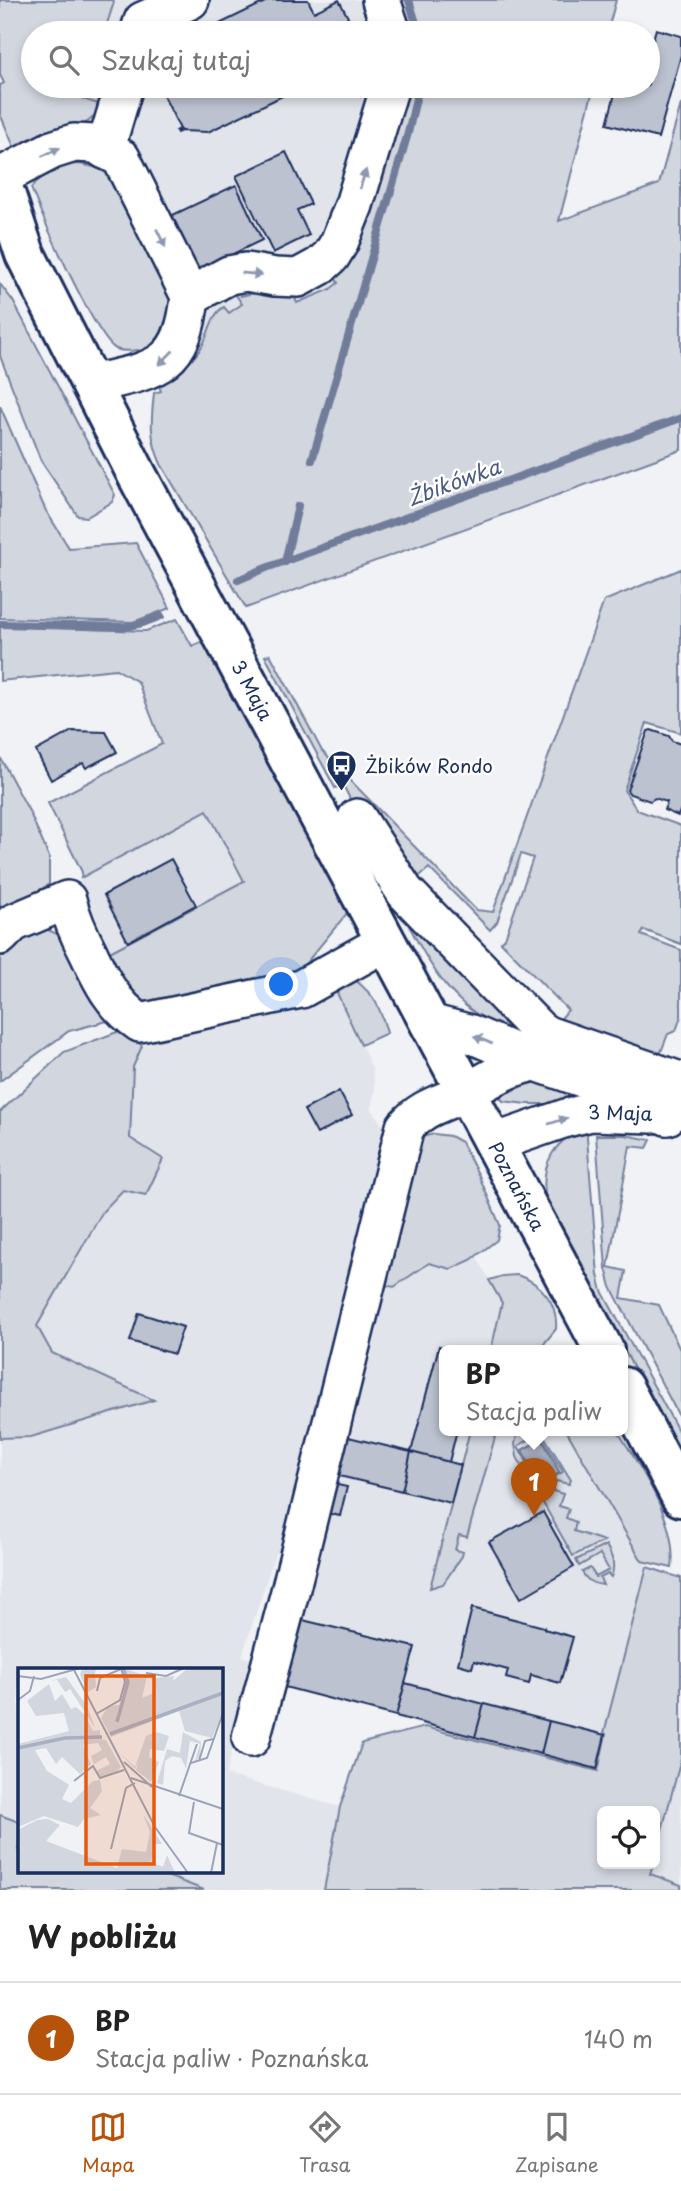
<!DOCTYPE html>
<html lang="pl">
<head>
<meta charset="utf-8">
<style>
  body { margin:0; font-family:"Playpen Sans",sans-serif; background:#f6f6f6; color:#222 }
  .controls { position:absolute; right:21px; bottom:21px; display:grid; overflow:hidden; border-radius:10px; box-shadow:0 4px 10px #0003 }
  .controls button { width:63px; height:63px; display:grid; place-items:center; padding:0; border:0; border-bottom:2px solid #e0e0e0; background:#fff; color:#222; font:35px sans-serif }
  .you { position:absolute; left:282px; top:985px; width:24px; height:24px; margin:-18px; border:5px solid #fff; border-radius:50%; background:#1a73e8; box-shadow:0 0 0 10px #1a73e833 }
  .badge { display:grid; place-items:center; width:46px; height:46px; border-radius:50%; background:#b45309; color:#fff; font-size:23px; font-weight:700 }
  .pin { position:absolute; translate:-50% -58px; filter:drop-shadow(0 2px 4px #0008) }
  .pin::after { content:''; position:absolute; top:37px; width:24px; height:21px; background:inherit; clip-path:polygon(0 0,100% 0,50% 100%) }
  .popup { position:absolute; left:439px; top:1345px; width:189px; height:91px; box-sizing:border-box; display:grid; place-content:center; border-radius:10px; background:#fff; filter:drop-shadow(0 2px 5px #0005); font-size:23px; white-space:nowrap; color:#767676 }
  .popup b { font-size:26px; color:#222 }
  .popup::after { content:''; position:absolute; left:50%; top:100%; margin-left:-14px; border:14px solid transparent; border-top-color:#fff }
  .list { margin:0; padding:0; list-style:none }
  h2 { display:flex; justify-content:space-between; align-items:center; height:91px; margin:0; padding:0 28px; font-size:30px }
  h2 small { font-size:23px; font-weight:400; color:#767676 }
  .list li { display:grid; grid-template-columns:46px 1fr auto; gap:21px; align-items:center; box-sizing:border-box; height:112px; padding:0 28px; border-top:2px solid #e0e0e0 }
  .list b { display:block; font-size:26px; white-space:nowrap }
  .list p { margin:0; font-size:23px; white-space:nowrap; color:#767676 }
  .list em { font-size:23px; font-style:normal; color:#767676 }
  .icon { flex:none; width:38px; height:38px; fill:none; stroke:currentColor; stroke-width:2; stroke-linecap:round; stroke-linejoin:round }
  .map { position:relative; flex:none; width:681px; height:1890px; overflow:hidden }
  .search { position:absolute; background:#fff; box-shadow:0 4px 10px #0003; left:21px; right:21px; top:21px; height:77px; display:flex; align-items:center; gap:18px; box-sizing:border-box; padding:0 24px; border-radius:38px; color:#767676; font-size:26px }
  .sheet { height:203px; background:#fff }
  nav { display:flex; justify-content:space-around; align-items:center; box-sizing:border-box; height:98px; border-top:2px solid #e0e0e0; background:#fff; font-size:19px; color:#767676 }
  nav a { display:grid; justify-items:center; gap:4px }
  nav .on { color:#b45309 }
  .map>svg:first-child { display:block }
  .built { fill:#e1e4ea }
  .green { fill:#d2d6df; stroke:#76829e; stroke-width:2 }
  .water { fill:#a8b0c2; stroke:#707c9a; stroke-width:2 }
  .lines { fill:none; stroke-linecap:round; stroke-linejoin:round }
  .stream { stroke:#707c9a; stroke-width:8 }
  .building { fill:#bcc2d0; stroke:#1b2f5e; stroke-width:2 }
  .minor-casing { stroke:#1b2f5e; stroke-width:42 }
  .major-casing { stroke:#1b2f5e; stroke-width:44 }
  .minor { stroke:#fff; stroke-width:37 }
  .major { stroke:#fff; stroke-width:38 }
  .oneway { fill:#8d97ae }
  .labels { text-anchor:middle; stroke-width:5; stroke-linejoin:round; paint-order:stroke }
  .street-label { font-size:19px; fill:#1b2f5e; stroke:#fff }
  .poi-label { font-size:19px; fill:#1b2f5e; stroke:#fff; text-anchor:start }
  .water-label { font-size:21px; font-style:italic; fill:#4c5c81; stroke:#fff }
  .inset-river { fill:none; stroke:#a8b0c2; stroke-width:3.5 }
  .inset-road { fill:none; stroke:#9ba4b9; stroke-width:2 }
  .view { fill:#e8590c; fill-opacity:0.15; stroke:#e8590c; stroke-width:3.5 }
  .inset-edge { fill:none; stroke:#1b2f5e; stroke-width:3.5 }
</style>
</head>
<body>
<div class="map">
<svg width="681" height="1890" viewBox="0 0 681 1890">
  <rect width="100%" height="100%" fill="#f1f2f5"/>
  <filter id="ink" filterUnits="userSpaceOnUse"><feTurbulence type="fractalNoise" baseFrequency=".0143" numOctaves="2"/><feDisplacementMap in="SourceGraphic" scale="14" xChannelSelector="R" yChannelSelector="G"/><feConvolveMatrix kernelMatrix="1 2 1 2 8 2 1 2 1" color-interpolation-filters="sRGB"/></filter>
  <g filter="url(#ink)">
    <path class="built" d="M0 0H387L399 33H33V86H397L339 283 175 405 0 75Z
      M207 810 244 881 104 955 76 901 81 878Z
      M332 982 372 1068 375 1090 371 1108 386 1130 289 1544 275 1554 242 1656 254 1660 226 1775 340 1807 324 1890H204L154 1871H220V1670H19V1822L0 1815V1438L31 1437 153 1399 52 1353 37 1326 103 1211 123 1190 163 1159 130 1138 133 1067 142 1047 159 1036Z
      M412 1142 529 1350H445V1430H573L647 1567 597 1769 277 1685Z
      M681 1759V1885L650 1874 653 1864H655V1856Z"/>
    <path class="green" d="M0 0H113L114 2 104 33H33V86H87L83 99 102 105C82 135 82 119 55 130 41 136 29 145 17 154L0 114V85L4 83 0 75Z
      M387 0H616L607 33H399Z
      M397 86H594L559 221 659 184 681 104V450L246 608 161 464C149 437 151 421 154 393L161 391 158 383C175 376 193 362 202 346 209 334 212 313 224 307L229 313 242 304 234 292 224 301H221L224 294 238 285 241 296 253 293 251 285 292 292 297 303 329 290 338 283 333 273Z
      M80 164 103 169 113 175 170 289 172 307 161 342 142 358 138 350C131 351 123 352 116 349 96 339 41 214 31 188 46 171 58 164 80 164Z
      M0 284 13 301 115 495 112 502 87 517 78 516 41 461 0 356Z
      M0 406 45 509 69 548 136 543 170 608 133 622 0 618Z
      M681 569V733L647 723 624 790 637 810 681 826V944L644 930 641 935 681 950V1016L676 1031 668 1034 657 1062 558 1022 568 1010 501 942 505 938 533 858 521 854 497 922 490 930 429 868 415 880 350 814 344 803 350 799 343 785 335 788 265 656 270 654 322 751 476 910 493 912 604 601Z
      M177 619 192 646 203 641 348 912 293 979 138 1011 104 955 244 881 207 810 81 878 82 872 48 803 162 744 138 682 116 669 0 681V626L146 631Z
      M0 757 30 813 49 857V884L0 918Z
      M392 893 526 1034C512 1034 503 1029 490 1022 439 996 418 941 392 893Z
      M41 927 62 936 111 1020 69 1031 0 1081V951Z
      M355 980C376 996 380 1008 387 1033L361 1045 332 982Z
      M125 1029 142 1046 133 1067 130 1138 163 1159 146 1195 123 1190 103 1211 37 1326 52 1353 154 1400 31 1437 0 1438V1112L64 1052Z
      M520 1075 578 1087 575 1104H526L503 1101 498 1095Z
      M586 1125 598 1275 602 1291 681 1436V1458L546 1201C539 1163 554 1142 586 1125Z
      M434 1134 450 1136 461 1142 479 1176 500 1225 497 1240 471 1260 451 1269 429 1263 394 1287 378 1283 417 1138Z
      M596 1135H625L651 1140 647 1148 630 1146 608 1267 626 1271 621 1298 659 1305 681 1352V1420L611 1287 606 1268Z
      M517 1275C542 1283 558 1303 556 1329L539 1350H491L502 1303 489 1280 503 1276Z
      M470 1430H497L467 1537 459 1535 455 1550 463 1552 462 1556 443 1584 430 1588Z
      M518 1430 542 1432 518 1446 540 1485 563 1472 542 1437 544 1436 571 1480 569 1484 556 1481 553 1491 563 1494 559 1506 569 1509 566 1518 576 1522 574 1531 604 1541 573 1556 517 1457 515 1444Z
      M566 1430H617C641 1468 678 1522 672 1568L642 1561Z
      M606 1545C612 1556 616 1565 611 1577L608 1574 600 1578 603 1585C593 1584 587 1581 582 1572L590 1568 596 1577 609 1570 600 1554 579 1566 576 1560Z
      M647 1567 681 1578V1759L655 1856V1811H602V1864H653L650 1874 681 1885V1890H324L340 1807 362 1743 425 1727 598 1771 606 1734 604 1733Z
      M0 1815 19 1822V1871H154L204 1890H0Z"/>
    <path class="water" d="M542 1439 560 1473 540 1483 522 1450Z"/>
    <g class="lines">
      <path class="stream" d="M409 0 419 33
        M312 460 408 133 419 86
        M285 562 298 506
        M238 580 266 568 681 418
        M0 624 124 627 143 623 161 616"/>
    </g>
    <path class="building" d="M269 0H308L314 12 339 0 356 33H201Z
      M656 29 681 36V55L658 138 607 124 617 86H648V56Z
      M159 86H303L208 132 181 131 177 133 176 131 180 129Z
      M286 152 311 204 297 210 309 235 273 253 236 176Z
      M236 185 262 240 185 277 158 222Z
      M651 730 669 736 672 741 681 744V808L678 816 664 810 667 802 655 798 650 801 630 794 627 790 648 731Z
      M72 731 106 732 117 752 86 768 83 763 51 780 36 751Z
      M171 859 196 905 128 942 104 895Z
      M339 1091 352 1115 317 1134 304 1110Z
      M139 1313 183 1327 174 1354 130 1341Z
      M439 1346 456 1350H445V1430H457L449 1462 411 1452Z
      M340 1435 411 1452 402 1491 331 1474Z
      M411 1452 461 1465 451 1503 402 1491Z
      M333 1484 347 1487 340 1516 326 1513Z
      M543 1512 574 1567 521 1598 489 1542Z
      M472 1608 544 1627V1629L573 1637 560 1683 531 1675 529 1684 506 1678 508 1670 474 1661 472 1668 458 1664Z
      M294 1618 415 1647 396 1716 277 1685Z
      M405 1683 484 1704 475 1737 396 1716Z
      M484 1704 549 1721 541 1754 475 1737Z
      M549 1721 605 1735 597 1769 541 1754Z"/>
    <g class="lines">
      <defs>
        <g id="minor">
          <path d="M381 0 392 33"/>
          <path d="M139 33 143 21 190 0"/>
          <path d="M105 150 124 86"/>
          <path d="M0 177 52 150 74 143 95 144 121 158 190 296C183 369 154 370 91 384"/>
          <path d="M190 296 229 275 246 272 275 277 298 278 320 266 331 256 339 243 354 205 390 86"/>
          <path d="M357 818 405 892 539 1030 547 1035 677 1080 667 1116"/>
          <path d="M0 936 13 923 67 900C72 919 79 935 88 952 101 980 113 1005 140 1023L301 989 386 942"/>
          <path d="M429 1023 471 1034 536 1062 631 1095 667 1116"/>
          <path id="s1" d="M494 1143 566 1118 591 1112 652 1114"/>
          <path d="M251 1738 291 1588 405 1127C423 1106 442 1104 466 1092 490 1080 509 1066 536 1062"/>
        </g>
        <g id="major">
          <path id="s2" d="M0 178 25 254 137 475 604 1350"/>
          <path d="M623 1387 681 1497"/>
        </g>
      </defs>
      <use href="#minor" class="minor-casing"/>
      <use href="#major" class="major-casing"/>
      <use href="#minor" class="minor"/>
      <use href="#major" class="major"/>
    </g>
    <defs><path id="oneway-solid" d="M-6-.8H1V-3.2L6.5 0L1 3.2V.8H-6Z" transform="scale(1.75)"/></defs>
    <g class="oneway">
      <use href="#oneway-solid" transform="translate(51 152) rotate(-25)"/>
      <use href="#oneway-solid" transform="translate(363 179) rotate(-72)"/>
      <use href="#oneway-solid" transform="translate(161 238) rotate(64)"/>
      <use href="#oneway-solid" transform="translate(252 274) rotate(6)"/>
      <use href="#oneway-solid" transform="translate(166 358) rotate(135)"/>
      <use href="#oneway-solid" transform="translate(483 1040) rotate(-157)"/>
      <use href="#oneway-solid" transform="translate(558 1121) rotate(-18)"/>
    </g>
  </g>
  <defs>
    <symbol id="bus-pin" viewBox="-11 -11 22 30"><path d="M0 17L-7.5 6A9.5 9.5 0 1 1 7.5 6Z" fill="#1b2f5e" stroke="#fff"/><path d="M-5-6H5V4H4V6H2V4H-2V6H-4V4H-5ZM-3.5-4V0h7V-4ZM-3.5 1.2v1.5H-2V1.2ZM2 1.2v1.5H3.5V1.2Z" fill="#fff"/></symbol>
  </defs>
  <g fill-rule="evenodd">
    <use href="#bus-pin" x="324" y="748" width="35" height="47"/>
  </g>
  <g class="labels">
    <g class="street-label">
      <text dy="7" stroke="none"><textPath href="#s2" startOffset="572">3 Maja</textPath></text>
      <text dy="7" stroke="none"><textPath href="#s1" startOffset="131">3 Maja</textPath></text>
      <text dy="7" stroke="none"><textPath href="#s2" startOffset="1134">Poznańska</textPath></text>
    </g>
    <g class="poi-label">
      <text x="365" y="773">Żbików Rondo</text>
    </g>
    <g class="water-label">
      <text transform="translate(454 483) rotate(-20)" y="7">Żbikówka</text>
    </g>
  </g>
  <g transform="translate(18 1668)">
    <rect width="205" height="205" fill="#f1f2f5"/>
    <path d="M64 0H82L77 3 78 19 70 24 62 7ZM104 0 129 8 124 30 134 26 138 10 156 8 155 13 170 0H205V44L194 70 167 63 161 43 93 69 83 50 90 38 101 37 104 31 108 13ZM48 9 69 38 77 60 52 21 47 24 39 12 32 13ZM31 16 37 33 44 26 53 41 58 39 67 47 75 63 82 62V71L88 72 103 99 97 106 82 109 78 103 92 96 88 89 76 96 73 88 84 82 80 75 65 77 73 96 62 106 44 89 38 96 28 80 17 82 29 103 51 117 44 131 53 135 75 113 82 112 84 123 72 140 83 147 66 151 60 159 26 148 0 159V76L51 63 46 45 18 48 9 33ZM138 64 151 68 146 83 132 81 131 89 141 94 133 114 118 102 121 93 117 101 100 83 117 99 128 68ZM165 64 183 74 182 89 177 93 182 76 172 73 168 100 163 90 154 88 147 93 145 117 139 115 149 81 162 85ZM125 146 144 176H138L133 194 145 199 149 187 157 205H0V162L19 152 30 151 42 157 28 173 99 200 104 181 128 184 132 164Z" fill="#d2d6df"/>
    <path class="inset-river" d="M99 54 110 14 105 0M92 66 205 25M0 80 47 70 84 69"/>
    <path class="inset-road" d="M55 0 137 159 170 205M128 5 148 8 166 0M0 8 23 11 62 0M79 23 82 10 103 1M0 32 12 23 16 8M78 46 102 32 107 14 103 0M181 93 187 73 195 71M106 94 134 119M173 95 189 90 205 45M113 110 205 141M56 113 75 98 82 110 106 102M161 128 179 76M176 134 171 165 205 177M93 181 108 120 117 115M193 205 199 175"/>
    <path class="view" d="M68 8H136V196H68Z"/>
    <rect width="205" height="205" class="inset-edge"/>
  </g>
</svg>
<div class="controls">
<button><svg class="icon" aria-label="locate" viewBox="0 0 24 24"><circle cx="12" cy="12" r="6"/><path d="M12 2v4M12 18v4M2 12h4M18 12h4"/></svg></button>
</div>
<div class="you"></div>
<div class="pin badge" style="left:534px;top:1516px">1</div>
<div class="popup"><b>BP</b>Stacja paliw</div>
<div class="search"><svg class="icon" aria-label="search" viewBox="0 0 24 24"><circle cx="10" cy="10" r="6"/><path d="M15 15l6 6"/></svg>Szukaj tutaj</div>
</div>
<section class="sheet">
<h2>W pobliżu<small></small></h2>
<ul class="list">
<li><span class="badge">1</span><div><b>BP</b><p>Stacja paliw · Poznańska</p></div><em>140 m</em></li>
</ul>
</section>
<nav>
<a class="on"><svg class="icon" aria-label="map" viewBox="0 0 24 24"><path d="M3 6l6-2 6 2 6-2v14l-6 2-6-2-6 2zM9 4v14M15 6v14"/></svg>Mapa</a>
<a><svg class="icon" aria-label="directions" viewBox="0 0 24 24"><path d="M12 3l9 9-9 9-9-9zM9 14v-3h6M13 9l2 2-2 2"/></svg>Trasa</a>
<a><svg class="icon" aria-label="saved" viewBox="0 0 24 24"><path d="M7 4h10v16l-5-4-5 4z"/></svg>Zapisane</a>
</nav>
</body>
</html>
